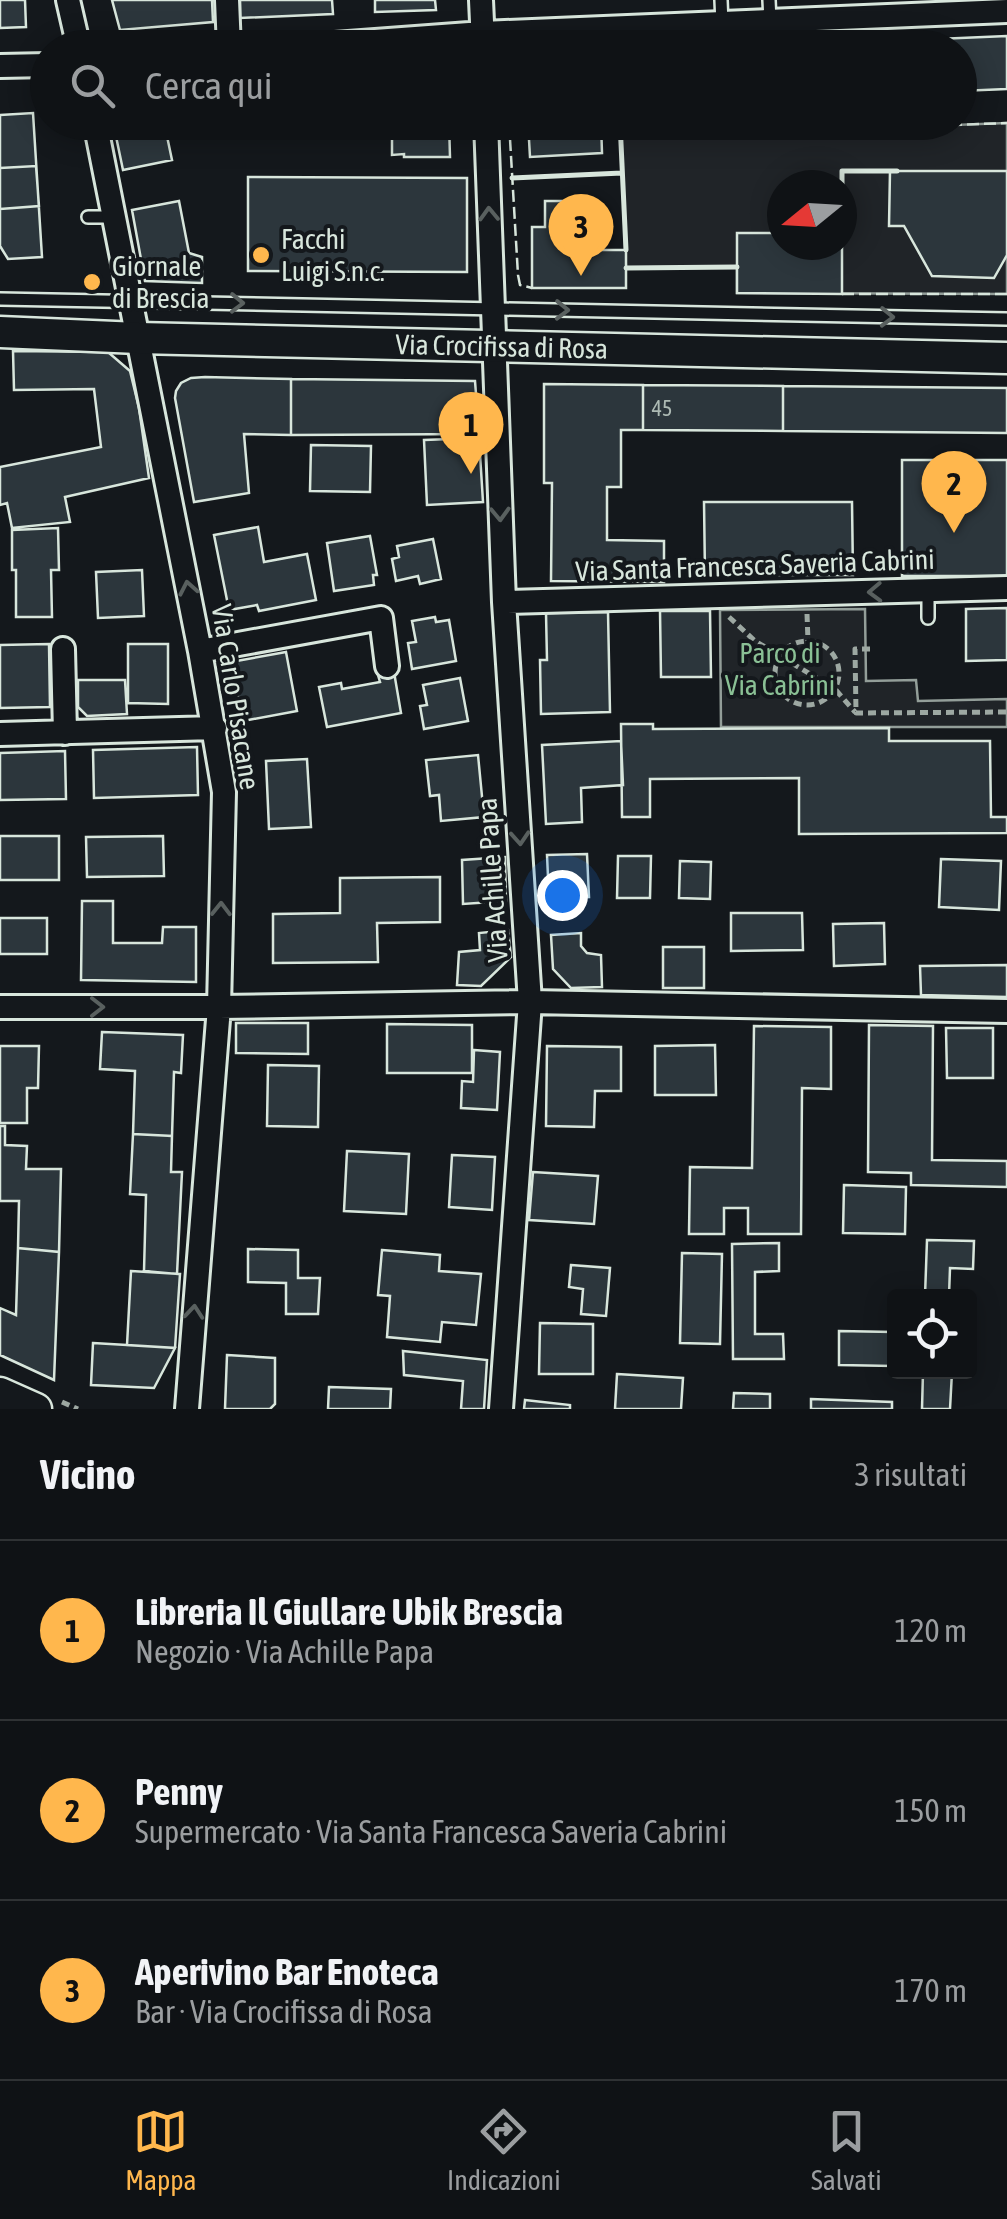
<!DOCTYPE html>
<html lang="it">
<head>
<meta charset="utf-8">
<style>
  body { margin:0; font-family:"Asap Condensed",sans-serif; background:#181b1e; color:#f1f3f6 }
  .controls { position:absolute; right:30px; bottom:30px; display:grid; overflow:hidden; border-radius:10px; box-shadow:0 5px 25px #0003 }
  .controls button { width:90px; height:90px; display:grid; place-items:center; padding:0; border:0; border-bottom:2px solid #2f3234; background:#0f1215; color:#f1f3f6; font:50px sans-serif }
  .compass { position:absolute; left:767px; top:170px; width:90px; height:90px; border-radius:50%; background:#0f1215; box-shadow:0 5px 25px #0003; rotate:252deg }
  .you { position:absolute; left:562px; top:895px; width:35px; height:35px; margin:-25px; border:8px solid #fff; border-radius:50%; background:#1a73e8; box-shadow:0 0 0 15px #1a73e833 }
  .badge { display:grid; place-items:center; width:65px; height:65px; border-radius:50%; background:#ffb74d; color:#111; font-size:32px; font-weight:700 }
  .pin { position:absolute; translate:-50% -82px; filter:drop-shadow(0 2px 5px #0008) }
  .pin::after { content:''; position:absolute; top:52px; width:35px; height:30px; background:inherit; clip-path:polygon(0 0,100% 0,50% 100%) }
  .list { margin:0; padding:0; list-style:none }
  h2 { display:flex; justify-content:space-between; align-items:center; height:130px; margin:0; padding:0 40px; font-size:42px }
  h2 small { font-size:32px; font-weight:400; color:#9b9ea0 }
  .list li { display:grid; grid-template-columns:65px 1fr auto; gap:30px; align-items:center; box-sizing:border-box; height:180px; padding:0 40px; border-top:2px solid #2f3234 }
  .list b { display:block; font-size:38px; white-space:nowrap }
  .list p { margin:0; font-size:32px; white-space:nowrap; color:#9b9ea0 }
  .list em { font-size:32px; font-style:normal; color:#9b9ea0 }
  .icon { flex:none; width:55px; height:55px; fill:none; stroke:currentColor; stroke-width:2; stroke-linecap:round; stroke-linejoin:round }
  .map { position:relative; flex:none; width:1007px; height:1409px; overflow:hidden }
  .search { position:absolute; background:#0f1215; box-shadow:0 5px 25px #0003; left:30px; right:30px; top:30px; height:110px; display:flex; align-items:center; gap:25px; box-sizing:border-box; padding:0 35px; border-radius:55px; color:#9b9ea0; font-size:38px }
  .sheet { height:670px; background:#0f1215 }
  nav { display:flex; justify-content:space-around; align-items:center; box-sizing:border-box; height:140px; border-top:2px solid #2f3234; background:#0f1215; font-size:28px; color:#9b9ea0 }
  nav a { display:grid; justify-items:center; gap:5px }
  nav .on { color:#ffb74d }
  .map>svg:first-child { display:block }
  .green { fill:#202428; stroke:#939e99; stroke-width:2.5; fill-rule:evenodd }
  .building { fill:#2c363c; stroke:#d8e6dc; stroke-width:2.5 }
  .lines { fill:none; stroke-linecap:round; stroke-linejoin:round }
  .lane-casing { stroke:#d8e6dc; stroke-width:16 }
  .street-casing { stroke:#d8e6dc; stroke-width:28 }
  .secondary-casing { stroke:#d8e6dc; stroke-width:35 }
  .path { stroke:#9da8a2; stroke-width:5; stroke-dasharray:8 5; stroke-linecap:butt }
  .lane { stroke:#14181c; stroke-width:11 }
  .street { stroke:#14181c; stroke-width:22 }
  .secondary { stroke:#14181c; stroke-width:30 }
  .fence { stroke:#d8e6dc; stroke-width:2.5; stroke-dasharray:12 5; stroke-linecap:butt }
  .wall { stroke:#d8e6dc; stroke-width:5 }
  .oneway { stroke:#59605f }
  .poi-dot { fill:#ffb74d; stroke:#14181c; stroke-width:4 }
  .labels { text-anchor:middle; stroke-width:8; stroke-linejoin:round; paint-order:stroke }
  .number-label { font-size:22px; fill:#adbab4 }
  .poi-label { font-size:28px; fill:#d8e6dc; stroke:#14181c; text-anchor:start }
  .street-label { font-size:28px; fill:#d8e6dc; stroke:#14181c }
  .park-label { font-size:28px; fill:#8ac095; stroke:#14181c }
</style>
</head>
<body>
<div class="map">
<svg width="1007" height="1409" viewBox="0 0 1007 1409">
  <rect width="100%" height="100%" fill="#14181c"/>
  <path class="green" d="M953 122 954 125 1007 123V294L737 293V267L626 268 620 123ZM782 185H842V245H782Z
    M865 609 866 681 916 680 918 701 1007 699V727H721L720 610Z"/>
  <path class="building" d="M0 0H25L26 27 0 28Z
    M112 0H212L213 22 120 30Z
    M240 0H332L333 14 240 18Z
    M375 0H435L436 10 375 12Z
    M1007 36V89L960 91V48H725Z
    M33 113 42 257 8 259 0 246V115Z
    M113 122H164L172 160 123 170Z
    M206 122H311V126L206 127Z
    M392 122H449L450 157H404V154L392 155Z
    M528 122H601L602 153 530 157Z
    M36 166 39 206 0 209V168Z
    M890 171H1007V255L994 278 932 276 904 226H889Z
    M248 177 467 178V272L248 271Z
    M179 201 189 253 202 257V283L145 281 132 210Z
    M545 201H592L593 250H626V288H532V227H545Z
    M737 233H782V245H842V294L737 293Z
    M13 351 108 352 130 371 139 408 149 478 65 497 70 522 12 528 7 503 0 505V467L101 447 94 389 14 390Z
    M205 377 291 379V435L244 434 249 493 194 502 175 398 176 391 181 383 191 378Z
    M291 379 475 381 479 434 291 435Z
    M544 384 643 385V430H621V487H607V540L664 541V582L551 581 552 483H544Z
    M643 385 783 386V431L643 430Z
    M783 386 1007 388V433L783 431Z
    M479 438 483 502 427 505 424 440Z
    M311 445 371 446 370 492 310 491Z
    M902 460H1007V576H902Z
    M704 502H852L853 575H705Z
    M258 527 264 562 307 554 316 600 259 611 257 605 229 610 214 535Z
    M58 528 59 570H51L52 617H16V570H12V530Z
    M370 536 377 575H373L374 585 334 591 327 543Z
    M433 539 441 579 420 584 418 576 396 581 392 559 399 557 397 546Z
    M142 570 144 616 98 618 96 572Z
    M1007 608V660L966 661V609Z
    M660 611H710L711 677H661Z
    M608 612 610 712 541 714 540 660H547L546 613Z
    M435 617 436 622 449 620 456 661 412 669 408 643 416 642 412 621Z
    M49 644 50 707 0 708V645Z
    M128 644H168V704L128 703Z
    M286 652 297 711 243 721 231 662Z
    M394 672 401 713 327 727 319 687 341 683 342 689 380 682 378 675Z
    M460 678 468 721 424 729 420 706 427 705 423 685Z
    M78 680H125L127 714 87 716 78 707Z
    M621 724H653V729L889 728V741H990L991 817H1007V833L799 834V778L650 779V817H622Z
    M621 741 623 785 581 788 582 822 546 824 542 745Z
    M197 747 198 795 94 798 93 750Z
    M65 751 66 799 0 800V753Z
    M478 755 484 817 441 821 439 795 430 796 426 760Z
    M307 759 311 827 269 829 266 761Z
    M0 836H59V880H0Z
    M163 836 164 876 87 877 86 837Z
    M587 854 589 897 549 899 547 855Z
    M618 856H651L650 898H617Z
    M505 857 506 901 463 904 462 860Z
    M941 859 1001 861 999 910 939 907Z
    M680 861 711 862 710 899 679 898Z
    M440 877V922L377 923 378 962 273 963V914L340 913V878Z
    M82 901H113V943H162L163 927H196V982L81 980Z
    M731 913H802L803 950 731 951Z
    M0 918H47V954H0Z
    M884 923 885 964 834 966 833 924Z
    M508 930 511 957 481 986 457 985 459 952 480 950 479 933Z
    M581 933V946L587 953 601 955 602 987 571 988 553 969 551 935Z
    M663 947H704V988H663Z
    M1007 965V997L921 995 920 966Z
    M236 1023H308V1054L236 1053Z
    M387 1024 472 1025V1073H387Z
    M869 1025 933 1026 932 1160 1007 1161V1187L911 1185V1173L868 1172Z
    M754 1026 831 1027V1089L802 1088 801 1234H748V1208H724V1234H689L690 1167 752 1168Z
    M946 1028H993V1078H947Z
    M102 1032 183 1035 181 1073 174 1072 172 1136 133 1134 135 1071 100 1069Z
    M715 1045 716 1095H655V1046Z
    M0 1046H39L38 1088H27V1123H0Z
    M547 1046 621 1047V1091H595L594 1127 546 1126Z
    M474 1050 500 1052 497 1110 461 1108 462 1081 473 1082Z
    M268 1065 319 1066 318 1127 267 1126Z
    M0 1126H5V1145L27 1146 26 1169H61L59 1252 18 1248 19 1201H0Z
    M133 1134 172 1136 171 1172H182L177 1274 144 1271 146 1195 130 1194Z
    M347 1151 409 1154 406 1214 344 1211Z
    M452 1155 495 1157 492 1210 449 1207Z
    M533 1172 598 1176 594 1224 529 1220Z
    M844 1185 906 1187 905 1234 843 1233Z
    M927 1240 974 1241 973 1269 950 1268 949 1296H925Z
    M779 1243V1271L755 1272V1334H783L784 1359H733L732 1244Z
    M18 1248 59 1252 54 1380 0 1355V1308L16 1315Z
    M248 1249 298 1250V1278H320L318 1314H286V1283L248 1282Z
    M382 1250 440 1255 439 1271 481 1274 476 1325 442 1322 440 1342 387 1337 390 1296 378 1295Z
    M682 1253 722 1254 720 1344 680 1343Z
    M571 1265 610 1268 606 1316 581 1314 583 1289 569 1287Z
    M131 1271 180 1274 175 1348 127 1345Z
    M540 1323 593 1324V1374H539Z
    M839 1331 893 1332V1366L839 1365Z
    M93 1343 127 1345 175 1348 154 1388 91 1385Z
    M403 1351 487 1360 484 1409H461L463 1381 404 1375Z
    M227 1355 275 1358V1404L270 1409H225Z
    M923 1372H952L950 1409H922Z
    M617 1374 683 1378 681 1409H615Z
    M329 1387 391 1389 390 1409H328Z
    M734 1393 770 1394V1409H733Z
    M811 1399 892 1402V1409H811Z
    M525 1400 570 1405V1409H524Z"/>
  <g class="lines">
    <defs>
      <path id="lane" d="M721 0 722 24
        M769 0 770 21
        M88 217H113
        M0 299 1007 319
        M928 590V618"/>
      <path id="street" d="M68 0 79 48
        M227 0 229 48
        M481 0 483 44
        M281 48 483 33 1007 11
        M0 66 48 65
        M95 122 200 651 224 792 219 1007 187 1409
        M486 122 504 602 530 1002 501 1409
        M504 602 1007 588
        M63 649 65 733
        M200 651 381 618 387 666
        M0 734 215 728
        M0 1007H219L530 1002 1007 1011"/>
      <g id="secondary">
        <path id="s1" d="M0 332 138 338 1007 358"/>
        <path d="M0 1393 36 1409"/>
      </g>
    </defs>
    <use href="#lane" class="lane-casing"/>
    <use href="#street" class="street-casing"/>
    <use href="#secondary" class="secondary-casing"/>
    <path class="path" d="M807 614 808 641
      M729 617 755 641 835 689 855 712
      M775 673a32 32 0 1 1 64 0a32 32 0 1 1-64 0Z
      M870 649H855L856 713 1007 712
      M62 1402 78 1409"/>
    <use href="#lane" class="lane"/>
    <use href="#street" class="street"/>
    <use href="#secondary" class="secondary"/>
    <path class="fence" d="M509 122 518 275 520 285 532 288
      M953 122V125L1007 123
      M842 294H1007"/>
    <path class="wall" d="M620 122 626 250
      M512 178 622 173
      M842 185V171H897
      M626 268 737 267"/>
  </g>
  <defs><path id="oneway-chevron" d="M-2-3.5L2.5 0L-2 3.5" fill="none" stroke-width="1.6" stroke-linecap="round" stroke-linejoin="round" transform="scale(2.5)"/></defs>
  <g class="oneway">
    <use href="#oneway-chevron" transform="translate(489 214) rotate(-92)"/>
    <use href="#oneway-chevron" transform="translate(237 303) rotate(1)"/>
    <use href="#oneway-chevron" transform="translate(562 310) rotate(1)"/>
    <use href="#oneway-chevron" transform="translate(887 317) rotate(1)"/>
    <use href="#oneway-chevron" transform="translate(500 514) rotate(88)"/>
    <use href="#oneway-chevron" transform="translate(188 588) rotate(-101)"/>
    <use href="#oneway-chevron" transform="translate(875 592) rotate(178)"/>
    <use href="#oneway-chevron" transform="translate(520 838) rotate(86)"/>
    <use href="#oneway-chevron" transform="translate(221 909) rotate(-89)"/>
    <use href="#oneway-chevron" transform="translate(97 1007)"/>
    <use href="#oneway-chevron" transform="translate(194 1312) rotate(-85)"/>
  </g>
  <g class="poi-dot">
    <circle cx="261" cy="255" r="10"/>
    <circle cx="92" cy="282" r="10"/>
  </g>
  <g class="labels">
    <g class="number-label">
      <text x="662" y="416">45</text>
    </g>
    <g class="poi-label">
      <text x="281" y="249">Facchi<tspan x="281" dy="32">Luigi S.n.c.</tspan></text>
      <text x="112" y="276">Giornale<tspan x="112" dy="32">di Brescia</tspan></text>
    </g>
    <g class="street-label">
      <text dy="10" stroke="none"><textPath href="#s1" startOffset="502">Via Crocifissa di Rosa</textPath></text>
      <text transform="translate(755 565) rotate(-2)" y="10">Via Santa Francesca Saveria Cabrini</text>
      <text transform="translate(236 697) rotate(81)" y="10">Via Carlo Pisacane</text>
      <text transform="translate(492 880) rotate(-94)" y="10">Via Achille Papa</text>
    </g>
    <g class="park-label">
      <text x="780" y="663">Parco di<tspan x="780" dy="32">Via Cabrini</tspan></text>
    </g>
  </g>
</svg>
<div class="controls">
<button><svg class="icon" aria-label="locate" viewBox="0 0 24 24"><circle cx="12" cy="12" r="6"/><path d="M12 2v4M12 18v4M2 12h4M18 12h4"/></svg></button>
</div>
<svg class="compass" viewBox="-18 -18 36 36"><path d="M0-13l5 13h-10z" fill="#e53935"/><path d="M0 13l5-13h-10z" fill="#9b9ea0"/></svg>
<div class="you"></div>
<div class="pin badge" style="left:471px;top:474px">1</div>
<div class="pin badge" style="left:954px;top:533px">2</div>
<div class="pin badge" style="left:581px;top:276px">3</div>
<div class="search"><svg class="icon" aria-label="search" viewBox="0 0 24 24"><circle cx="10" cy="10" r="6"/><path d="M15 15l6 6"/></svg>Cerca qui</div>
</div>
<section class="sheet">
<h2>Vicino<small>3 risultati</small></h2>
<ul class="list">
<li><span class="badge">1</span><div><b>Libreria Il Giullare Ubik Brescia</b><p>Negozio · Via Achille Papa</p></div><em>120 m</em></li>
<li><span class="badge">2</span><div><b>Penny</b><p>Supermercato · Via Santa Francesca Saveria Cabrini</p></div><em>150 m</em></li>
<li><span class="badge">3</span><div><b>Aperivino Bar Enoteca</b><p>Bar · Via Crocifissa di Rosa</p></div><em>170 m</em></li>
</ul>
</section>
<nav>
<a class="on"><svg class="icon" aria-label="map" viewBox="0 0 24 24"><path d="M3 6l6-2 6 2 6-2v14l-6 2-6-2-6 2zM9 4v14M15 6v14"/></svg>Mappa</a>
<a><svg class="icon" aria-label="directions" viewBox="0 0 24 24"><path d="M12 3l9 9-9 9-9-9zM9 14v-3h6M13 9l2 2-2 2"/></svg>Indicazioni</a>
<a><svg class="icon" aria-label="saved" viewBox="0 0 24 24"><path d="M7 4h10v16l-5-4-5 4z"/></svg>Salvati</a>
</nav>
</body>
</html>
